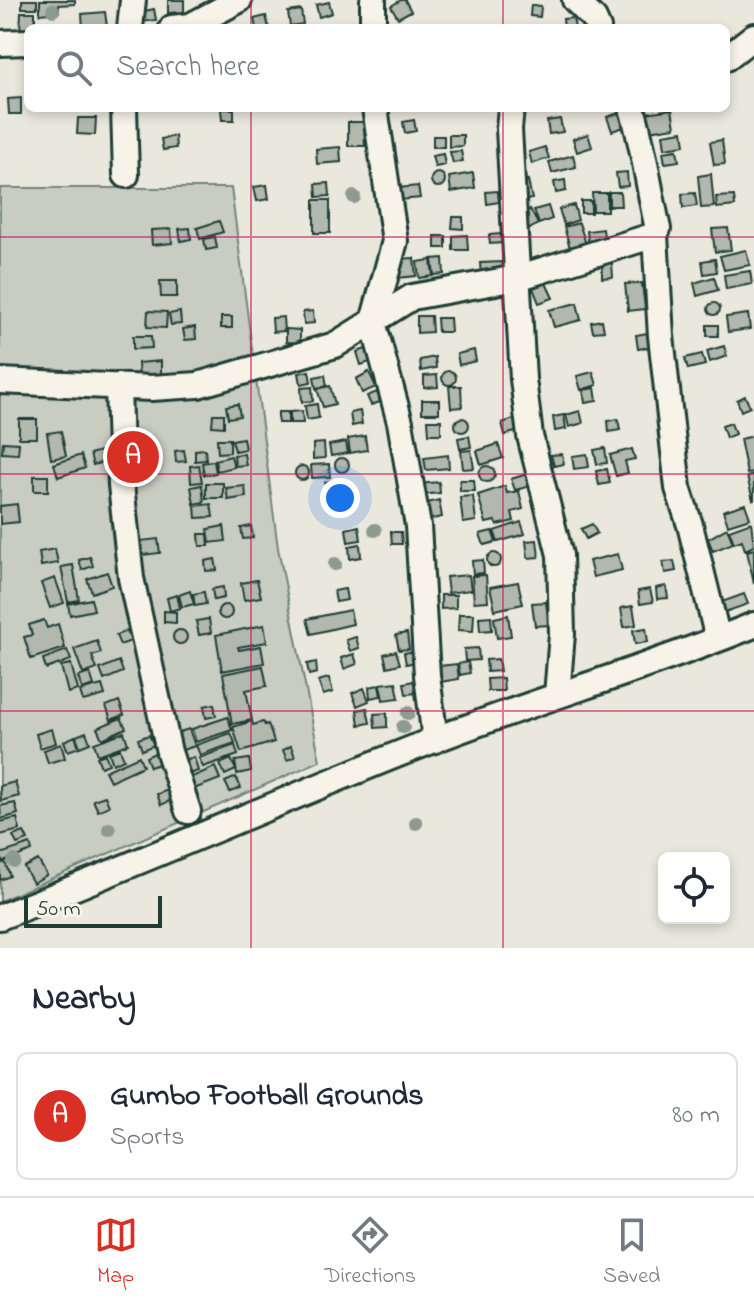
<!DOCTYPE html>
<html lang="en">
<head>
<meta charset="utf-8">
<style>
  body { margin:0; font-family:"Indie Flower",sans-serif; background:#f6f6f7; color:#1f2937 }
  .controls { position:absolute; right:24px; bottom:24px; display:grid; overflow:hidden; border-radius:12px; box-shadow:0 4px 12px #0003 }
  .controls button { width:72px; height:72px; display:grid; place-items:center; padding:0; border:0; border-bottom:2px solid #e0e1e3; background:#fff; color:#1f2937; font:40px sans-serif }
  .scale { position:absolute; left:24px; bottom:20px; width:138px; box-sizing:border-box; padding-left:8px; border:4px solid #1f3d34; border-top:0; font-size:22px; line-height:28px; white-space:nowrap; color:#1f3d34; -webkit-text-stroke:6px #f7f3e8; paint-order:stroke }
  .you { position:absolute; left:340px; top:498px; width:28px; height:28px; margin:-20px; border:6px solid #fff; border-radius:50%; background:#1a73e8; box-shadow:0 0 0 12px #1a73e833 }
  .badge { display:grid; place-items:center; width:52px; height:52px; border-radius:50%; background:#d93025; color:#fff; font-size:26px; font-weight:700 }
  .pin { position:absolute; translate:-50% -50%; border:4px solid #fff; box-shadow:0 2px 8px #0006 }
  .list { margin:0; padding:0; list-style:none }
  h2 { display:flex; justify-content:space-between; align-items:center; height:104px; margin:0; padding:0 32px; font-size:34px }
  h2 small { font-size:26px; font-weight:400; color:#747a83 }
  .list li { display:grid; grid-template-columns:52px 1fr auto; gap:24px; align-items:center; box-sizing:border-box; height:128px; margin:0 16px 16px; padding:0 16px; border:2px solid #e0e1e3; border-radius:12px }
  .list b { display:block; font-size:30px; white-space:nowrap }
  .list p { margin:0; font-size:26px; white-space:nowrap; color:#747a83 }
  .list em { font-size:26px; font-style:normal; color:#747a83 }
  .icon { flex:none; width:44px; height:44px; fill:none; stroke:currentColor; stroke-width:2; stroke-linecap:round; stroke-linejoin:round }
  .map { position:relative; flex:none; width:754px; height:948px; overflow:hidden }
  .search { position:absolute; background:#fff; box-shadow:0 4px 12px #0003; left:24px; right:24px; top:24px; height:88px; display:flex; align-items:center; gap:20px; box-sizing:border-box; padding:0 28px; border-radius:12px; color:#747a83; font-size:30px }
  .sheet { height:248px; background:#fff }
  nav { display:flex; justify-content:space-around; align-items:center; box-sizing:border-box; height:112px; border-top:2px solid #e0e1e3; background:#fff; font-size:22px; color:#747a83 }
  nav a { display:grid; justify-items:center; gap:4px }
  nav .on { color:#d93025 }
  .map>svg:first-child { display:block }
  .green { fill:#c8ccc1; stroke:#74847a; stroke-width:2 }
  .building { fill:#b2b8ae; stroke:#1f3d34; stroke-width:2 }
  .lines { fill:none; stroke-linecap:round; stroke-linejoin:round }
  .minor-casing { stroke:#1f3d34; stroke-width:30 }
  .minor { stroke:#f7f3e8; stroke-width:24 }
  .tree { fill:#8d9a8f }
  .grid { fill:none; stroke:#c2185b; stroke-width:2; stroke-opacity:0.55 }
</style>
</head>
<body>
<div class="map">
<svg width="754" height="948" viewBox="0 0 754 948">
  <rect width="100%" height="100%" fill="#eae8dd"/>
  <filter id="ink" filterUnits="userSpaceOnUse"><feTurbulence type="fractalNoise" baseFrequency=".0125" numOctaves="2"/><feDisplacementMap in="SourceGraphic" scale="16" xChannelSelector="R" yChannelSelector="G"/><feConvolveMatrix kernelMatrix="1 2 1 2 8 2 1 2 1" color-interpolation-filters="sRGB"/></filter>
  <g filter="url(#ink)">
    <path class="green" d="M0 188H231L278 548 320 761 0 901Z"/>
    <path class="building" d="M22 0H37V8H22Z
      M40 0H75V4L59 5V12L40 14Z
      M168 0H184V12L168 13Z
      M401 0H405L411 11 398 18 391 6Z
      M329 2 332 13 319 17 316 5Z
      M531 5 541 6 540 17 530 16Z
      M154 9 156 20 142 22 140 12Z
      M301 10 303 24 290 26 288 12Z
      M21 12H35V28L20 31Z
      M105 12 107 27 83 28 82 14Z
      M266 16 269 28H256L254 19Z
      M573 18 575 28H564L563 19Z
      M21 98V114H9L8 99Z
      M221 109H234V120H222Z
      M672 109 675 127 648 131 646 113Z
      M619 113 624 127 612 131 607 117Z
      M78 118H96L95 135 77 134Z
      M560 119 563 132 549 134 547 121Z
      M414 120 416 131 405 133 403 122Z
      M348 122H364L365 146H348Z
      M683 131 685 145 665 148 663 134Z
      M588 134 592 147 577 152 573 139Z
      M449 135H463V146L449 147Z
      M175 136 176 148 163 150 161 139Z
      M433 136H444V147H433Z
      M722 140 725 164 714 165 710 142Z
      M340 147 341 162 317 164 316 149Z
      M545 147 549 158 532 164 529 152Z
      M677 150 679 161 665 163 663 152Z
      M461 151 463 161 453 163 450 152Z
      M443 154 445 165 435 167 432 156Z
      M573 155 576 167 552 173 549 162Z
      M627 172 628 186 618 187 616 173Z
      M431 180a7 7 0 1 1 14 0a7 7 0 1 1-14 0Z
      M473 173 475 188 451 192 449 177Z
      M711 174 714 207 701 208 698 176Z
      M528 180 532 199 521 201 518 182Z
      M565 180 566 191 556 193 554 182Z
      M329 183 330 196 317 197 316 184Z
      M267 185 269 199 257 201 254 187Z
      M418 186 420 198 400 200 398 188Z
      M498 191 499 202 487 204 486 192Z
      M609 192H620L621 206H609Z
      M592 193H607V211H593Z
      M695 193 697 206 683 208 682 194Z
      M734 196 735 206 717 208 716 197Z
      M314 200H330V233H314Z
      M581 201H591V213H581Z
      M574 205 578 220 564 225 559 209Z
      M548 206 552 219 539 224 534 210Z
      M530 209 538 224 528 230 520 215Z
      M453 217H463V229L452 228Z
      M219 221 223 232 200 239 197 228Z
      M579 223 588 250 572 255 564 227Z
      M190 228 191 239 181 241 179 229Z
      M728 228 731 250 715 252 712 229Z
      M171 229 172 243 152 245 151 230Z
      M603 229 605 245 589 247 587 231Z
      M501 234 502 243 490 244 489 235Z
      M467 235 468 250H453V236Z
      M435 236H446V248H435Z
      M215 237 217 248 206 250 204 239Z
      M746 250 750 265 724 270 720 256Z
      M414 258 416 276 398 278 396 259Z
      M443 258 444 274 434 275 432 259Z
      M715 259 717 272 704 274 702 261Z
      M431 260 433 276 419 278 417 262Z
      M503 262V275L481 276 480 263Z
      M602 263H612L613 277 602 278Z
      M750 271 752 284 726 289 724 275Z
      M714 277 718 290 697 296 694 283Z
      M160 281H177V297H161Z
      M546 283 553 298 539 303 533 288Z
      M642 283 645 309 628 311 625 284Z
      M577 303 581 320 554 327 549 310Z
      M708 309a6 6 0 1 1 12 0a6 6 0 1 1-12 0Z
      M148 311 167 312 166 328 147 327Z
      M313 311 314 323 304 324 303 312Z
      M180 312 181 324 171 325 169 314Z
      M748 314 750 329 728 332 726 317Z
      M417 316H431L432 332 417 333Z
      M221 317H232V328H221Z
      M283 317 284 331 273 332 272 318Z
      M437 318H450L451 332H438Z
      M602 320 604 331 593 332 591 322Z
      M707 325H718V336H707Z
      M195 327 196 339 185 340 183 329Z
      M286 329 300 330V343L286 342Z
      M648 333 650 347 638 349 636 335Z
      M133 336H151L152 348 133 349Z
      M724 346 727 356 710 362 707 351Z
      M369 348 373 361 361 365 357 352Z
      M474 350 476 361 459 365 457 354Z
      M702 354 705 365 688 369 685 358Z
      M435 357 436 368 421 371 420 360Z
      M161 361V377L139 379 138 363Z
      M442 378a7 7 0 1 1 14 0a7 7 0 1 1-14 0Z
      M309 371 311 382 301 384 299 373Z
      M369 372 376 387 362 393 356 379Z
      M593 372 597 385 581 390 577 376Z
      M325 375 327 386 316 388 314 377Z
      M437 375 438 387 424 388V376Z
      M330 386 335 404 323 407 317 389Z
      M449 386H461L462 407 451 408Z
      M312 387 313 401 302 402 301 388Z
      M595 388 597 401 585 403 583 390Z
      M377 392 380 402 371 405 367 396Z
      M745 396 750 407 741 411 737 400Z
      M422 400H439V413H422Z
      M238 404 240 416 228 418 226 406Z
      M317 404 319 418 307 420 305 406Z
      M302 411 303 423H290V412Z
      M360 411 362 424 352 426 350 413Z
      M580 411 583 423 569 427 566 415Z
      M278 412H288V423H278Z
      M213 414H224V427L212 426Z
      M564 415 566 429 555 431 553 417Z
      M455 425a7 7 0 1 1 14 0a7 7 0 1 1-14 0Z
      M19 419H37V438H19Z
      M514 419 518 431 505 435 502 423Z
      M618 419 620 430 609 432 608 421Z
      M428 420H441V434H429Z
      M731 423 735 434 726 438 722 426Z
      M61 431 66 456 51 459 47 433Z
      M365 436 367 450 350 453 348 439Z
      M469 436 471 447 460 449 458 438Z
      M754 436V445L752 446 754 473 747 474 740 439Z
      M243 438 245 449 235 451 232 440Z
      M217 439H230V452L218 453Z
      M132 441H145V456H132Z
      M3 442 19 443 18 454 2 453Z
      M346 442 348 453 331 456 329 445Z
      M324 443 325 458 313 459V444Z
      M498 444 503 458 481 465 477 451Z
      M605 448 607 463 597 464 594 450Z
      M205 449 206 460 195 461V450Z
      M632 449 635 459 625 461 628 473 616 476 610 455Z
      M104 450 107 461 93 465 90 454Z
      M184 450 186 461 176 462 175 451Z
      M471 450 474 468 463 469 461 451Z
      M244 454 246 465 235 466 234 455Z
      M562 454 564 464 554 466 551 455Z
      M587 454 589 467 574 469 572 456Z
      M81 455 85 468 58 477 54 464Z
      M448 455 449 468 426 470 424 458Z
      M231 456 234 467 217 471 215 460Z
      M335 465a7 7 0 1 1 14 0a7 7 0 1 1-14 0Z
      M214 461 216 473 204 475 202 463Z
      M329 464 330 477 312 478 311 465Z
      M199 465 202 482 191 483 190 466Z
      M295 473a7 7 0 1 1 14 0a7 7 0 1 1-14 0Z
      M479 474a8 8 0 1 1 16 0a8 8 0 1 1-16 0Z
      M607 469 610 483 599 485 596 471Z
      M527 474 531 486 515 490 511 479Z
      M754 475V500H753L747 477Z
      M34 476H48V491H34Z
      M334 480 337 497 328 499 325 482Z
      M460 480H474L475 491H460Z
      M439 482 440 493 420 495 419 484Z
      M206 483H223V498H206Z
      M202 485 204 502 194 504 191 487Z
      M245 486 246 497 228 500 226 488Z
      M505 486 507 493 519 491 523 509 512 512 514 521 497 525 495 521 486 523 478 495Z
      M473 496 476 521 463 523 460 497Z
      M439 500 442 517 427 520 424 504Z
      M17 504 19 522 0 524V506Z
      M211 504 213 517 196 518 195 506Z
      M745 504 750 518 728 525 723 511Z
      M521 522 525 534 498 542 494 531Z
      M751 522 754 546 745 550 742 540 734 543 729 530Z
      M592 524 597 533 586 539 581 529Z
      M224 526 226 541 210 543 208 529Z
      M251 526 253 538 243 539 241 528Z
      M359 526 361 540 348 542 346 529Z
      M727 528 733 543 713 551 708 539Z
      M492 531 496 542 484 545 480 534Z
      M391 532H401L402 544H392Z
      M199 534H208L209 546H200Z
      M158 539 160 553 143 555 140 541Z
      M537 540 539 557 528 558 526 541Z
      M360 544 361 557 350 559 349 546Z
      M55 549 58 563 41 566 39 552Z
      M754 549V584L747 551Z
      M487 560a7 7 0 1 1 14 0a7 7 0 1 1-14 0Z
      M618 554 622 570 593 577 589 561Z
      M90 557 93 566 82 570 79 560Z
      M215 559 217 570 206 571 205 561Z
      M483 560 484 573 473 574 472 561Z
      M674 561 676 571 665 573 663 562Z
      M73 565 79 600 68 602 61 567Z
      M107 572 112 586 92 593 87 579Z
      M469 575 471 590 448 593 446 577Z
      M486 575 488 601 474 602 472 576Z
      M55 578 64 603 50 608 41 583Z
      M257 580 261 597 244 600 241 583Z
      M518 582 523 604 495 610 490 587Z
      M666 586 668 598 657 599 656 588Z
      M223 587 224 598 214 600 212 589Z
      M345 589 347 600 336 602 334 591Z
      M650 589 653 602 640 604 638 591Z
      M190 591 194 604 182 607 179 595Z
      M204 592 206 604 195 606 193 594Z
      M744 594 748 604 722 613 719 603Z
      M177 595 180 608 170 611 167 598Z
      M441 595H456V608L441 609Z
      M91 599 94 610 70 615 68 604Z
      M546 602 549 625 535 626 532 603Z
      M218 612a7 7 0 1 1 14 0a7 7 0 1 1-14 0Z
      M633 606 636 625 624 627 621 608Z
      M350 610 353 624 311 634 307 619Z
      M164 611 176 612V623L164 622Z
      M459 614H474L473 631 458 630Z
      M508 615 511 636 497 638 494 618Z
      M491 616 492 630 480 631 479 617Z
      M209 619 211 633 199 635 196 621Z
      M44 620 47 628 58 624 65 648 31 659 24 637 32 635 29 625Z
      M264 625 267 642 238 647 239 650 261 646 264 663 222 671 216 635Z
      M646 628 648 642 635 644 633 630Z
      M173 637a7 7 0 1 1 14 0a7 7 0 1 1-14 0Z
      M127 631 131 641 120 645 116 635Z
      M407 633 409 649 399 650 396 635Z
      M356 637 359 648 350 651 346 640Z
      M97 641 101 653 92 656 97 669 83 674 74 649Z
      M478 648 479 660 465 661 464 649Z
      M67 650 71 660 46 669 43 659Z
      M396 651 400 664 387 667 384 654Z
      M414 651 416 662 406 664 404 653Z
      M354 654 357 664 344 669 341 658Z
      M498 659 500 671 487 672 486 660Z
      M119 661 123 672 104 680 100 669Z
      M316 662 317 673 309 675 307 664Z
      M468 662 470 673 460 675 458 664Z
      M71 664 78 690 68 693 61 666Z
      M457 664 459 679 440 682 439 666Z
      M263 666 267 686 246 690 252 720 232 724 223 674Z
      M90 673 94 685 82 689 78 677Z
      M329 678 333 692 323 695 318 681Z
      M503 678 504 691H488L487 679Z
      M414 681 417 693 406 694 404 683Z
      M396 682 399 698 383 700 380 684Z
      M102 685 105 695 83 701 80 691Z
      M379 685 381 696 370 698 369 687Z
      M364 688 369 701 357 706 352 693Z
      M119 701 124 715 111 720 106 706Z
      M214 704 216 716 206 718 204 706Z
      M367 708 370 723 359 725 357 710Z
      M387 713V727L375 728 374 714Z
      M228 717 232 730 196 742 192 729Z
      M121 718 126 728 102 739 97 728Z
      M252 721 253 725 263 722 265 725 268 724 274 742 241 752 233 727Z
      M52 729 56 743 40 748 36 734Z
      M189 729 195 746 176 752 170 735Z
      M86 732 90 743 80 747 76 736Z
      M124 732 128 744 98 755 94 743Z
      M231 733 235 743 200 755 196 745Z
      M149 735 154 745 142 750 138 739Z
      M75 736 79 747 68 751 64 741Z
      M61 744 65 758 48 763 44 750Z
      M235 745 238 755 203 767 199 758Z
      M291 746 295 757 287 760 283 750Z
      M120 749 124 759 113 764 109 753Z
      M157 752 162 763 150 767 146 757Z
      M105 754 109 764 101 767 97 757Z
      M139 756 143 766 110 781 105 771Z
      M194 757 198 771 183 776 179 762Z
      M231 759 236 770 225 775 220 764Z
      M249 759 251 771 237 774 235 761Z
      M215 767 220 779 194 789 190 778Z
      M236 777 241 788 230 792 225 782Z
      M15 782 19 796 1 801 0 786Z
      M168 790 172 800 161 805 157 794Z
      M105 796 109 806 98 811 93 800Z
      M15 803 18 814 1 819 0 806Z
      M17 818 20 830 0 835V822Z
      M24 832 28 840 17 844 13 836Z
      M30 844 32 851 3 862 0 854Z
      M38 860 47 875 33 883 24 867Z
      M5 862 10 876 0 880V864Z"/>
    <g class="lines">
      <defs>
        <path id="minor" d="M373 0V28
          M575 0 594 19 598 28
          M130 28 133 0
          M172 28 190 26 239 0
          M0 43 28 42
          M726 58 754 36
          M124 108 126 175
          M375 108 395 241 373 322 400 422 418 526 427 675 435 740
          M511 108 509 129 523 379 530 436 560 555 562 634 557 695
          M632 108C644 148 649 189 658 229L655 235 661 336 678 488 690 525 718 639
          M0 381 151 388 198 385 335 345 412 297 517 278 655 235
          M118 386 121 485 131 578 169 752 188 811
          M0 917C146 861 288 797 434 740 539 699 649 668 754 625"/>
      </defs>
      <use href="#minor" class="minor-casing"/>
      <use href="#minor" class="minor"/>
    </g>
    <g class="tree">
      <circle cx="53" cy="10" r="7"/>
      <circle cx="354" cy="197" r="7"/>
      <circle cx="375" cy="530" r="7"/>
      <circle cx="335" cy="564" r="7"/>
      <circle cx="408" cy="713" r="7"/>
      <circle cx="403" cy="727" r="7"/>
      <circle cx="416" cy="823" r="7"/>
      <circle cx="109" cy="829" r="7"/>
      <circle cx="14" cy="861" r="7"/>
    </g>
  </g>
  <path class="grid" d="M251 0V28M503 0V28M251 108V948M503 108V948M0 237H754M0 474H754M0 711H754"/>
</svg>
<div class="controls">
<button><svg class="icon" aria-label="locate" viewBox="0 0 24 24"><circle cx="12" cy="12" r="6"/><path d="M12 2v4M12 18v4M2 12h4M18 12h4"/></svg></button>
</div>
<div class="scale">50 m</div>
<div class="you"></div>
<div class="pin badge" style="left:133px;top:457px">A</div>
<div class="search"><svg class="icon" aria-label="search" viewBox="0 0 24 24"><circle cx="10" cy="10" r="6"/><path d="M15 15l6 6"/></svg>Search here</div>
</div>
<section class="sheet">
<h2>Nearby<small></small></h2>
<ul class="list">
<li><span class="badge">A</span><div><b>Gumbo Football Grounds</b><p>Sports</p></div><em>80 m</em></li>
</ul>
</section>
<nav>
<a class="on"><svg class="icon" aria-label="map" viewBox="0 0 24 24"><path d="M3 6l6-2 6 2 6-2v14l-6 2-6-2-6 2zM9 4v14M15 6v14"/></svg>Map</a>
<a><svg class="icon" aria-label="directions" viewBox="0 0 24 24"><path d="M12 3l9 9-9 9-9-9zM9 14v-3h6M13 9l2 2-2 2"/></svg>Directions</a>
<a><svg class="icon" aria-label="saved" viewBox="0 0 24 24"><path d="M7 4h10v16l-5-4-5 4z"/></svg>Saved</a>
</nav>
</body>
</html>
